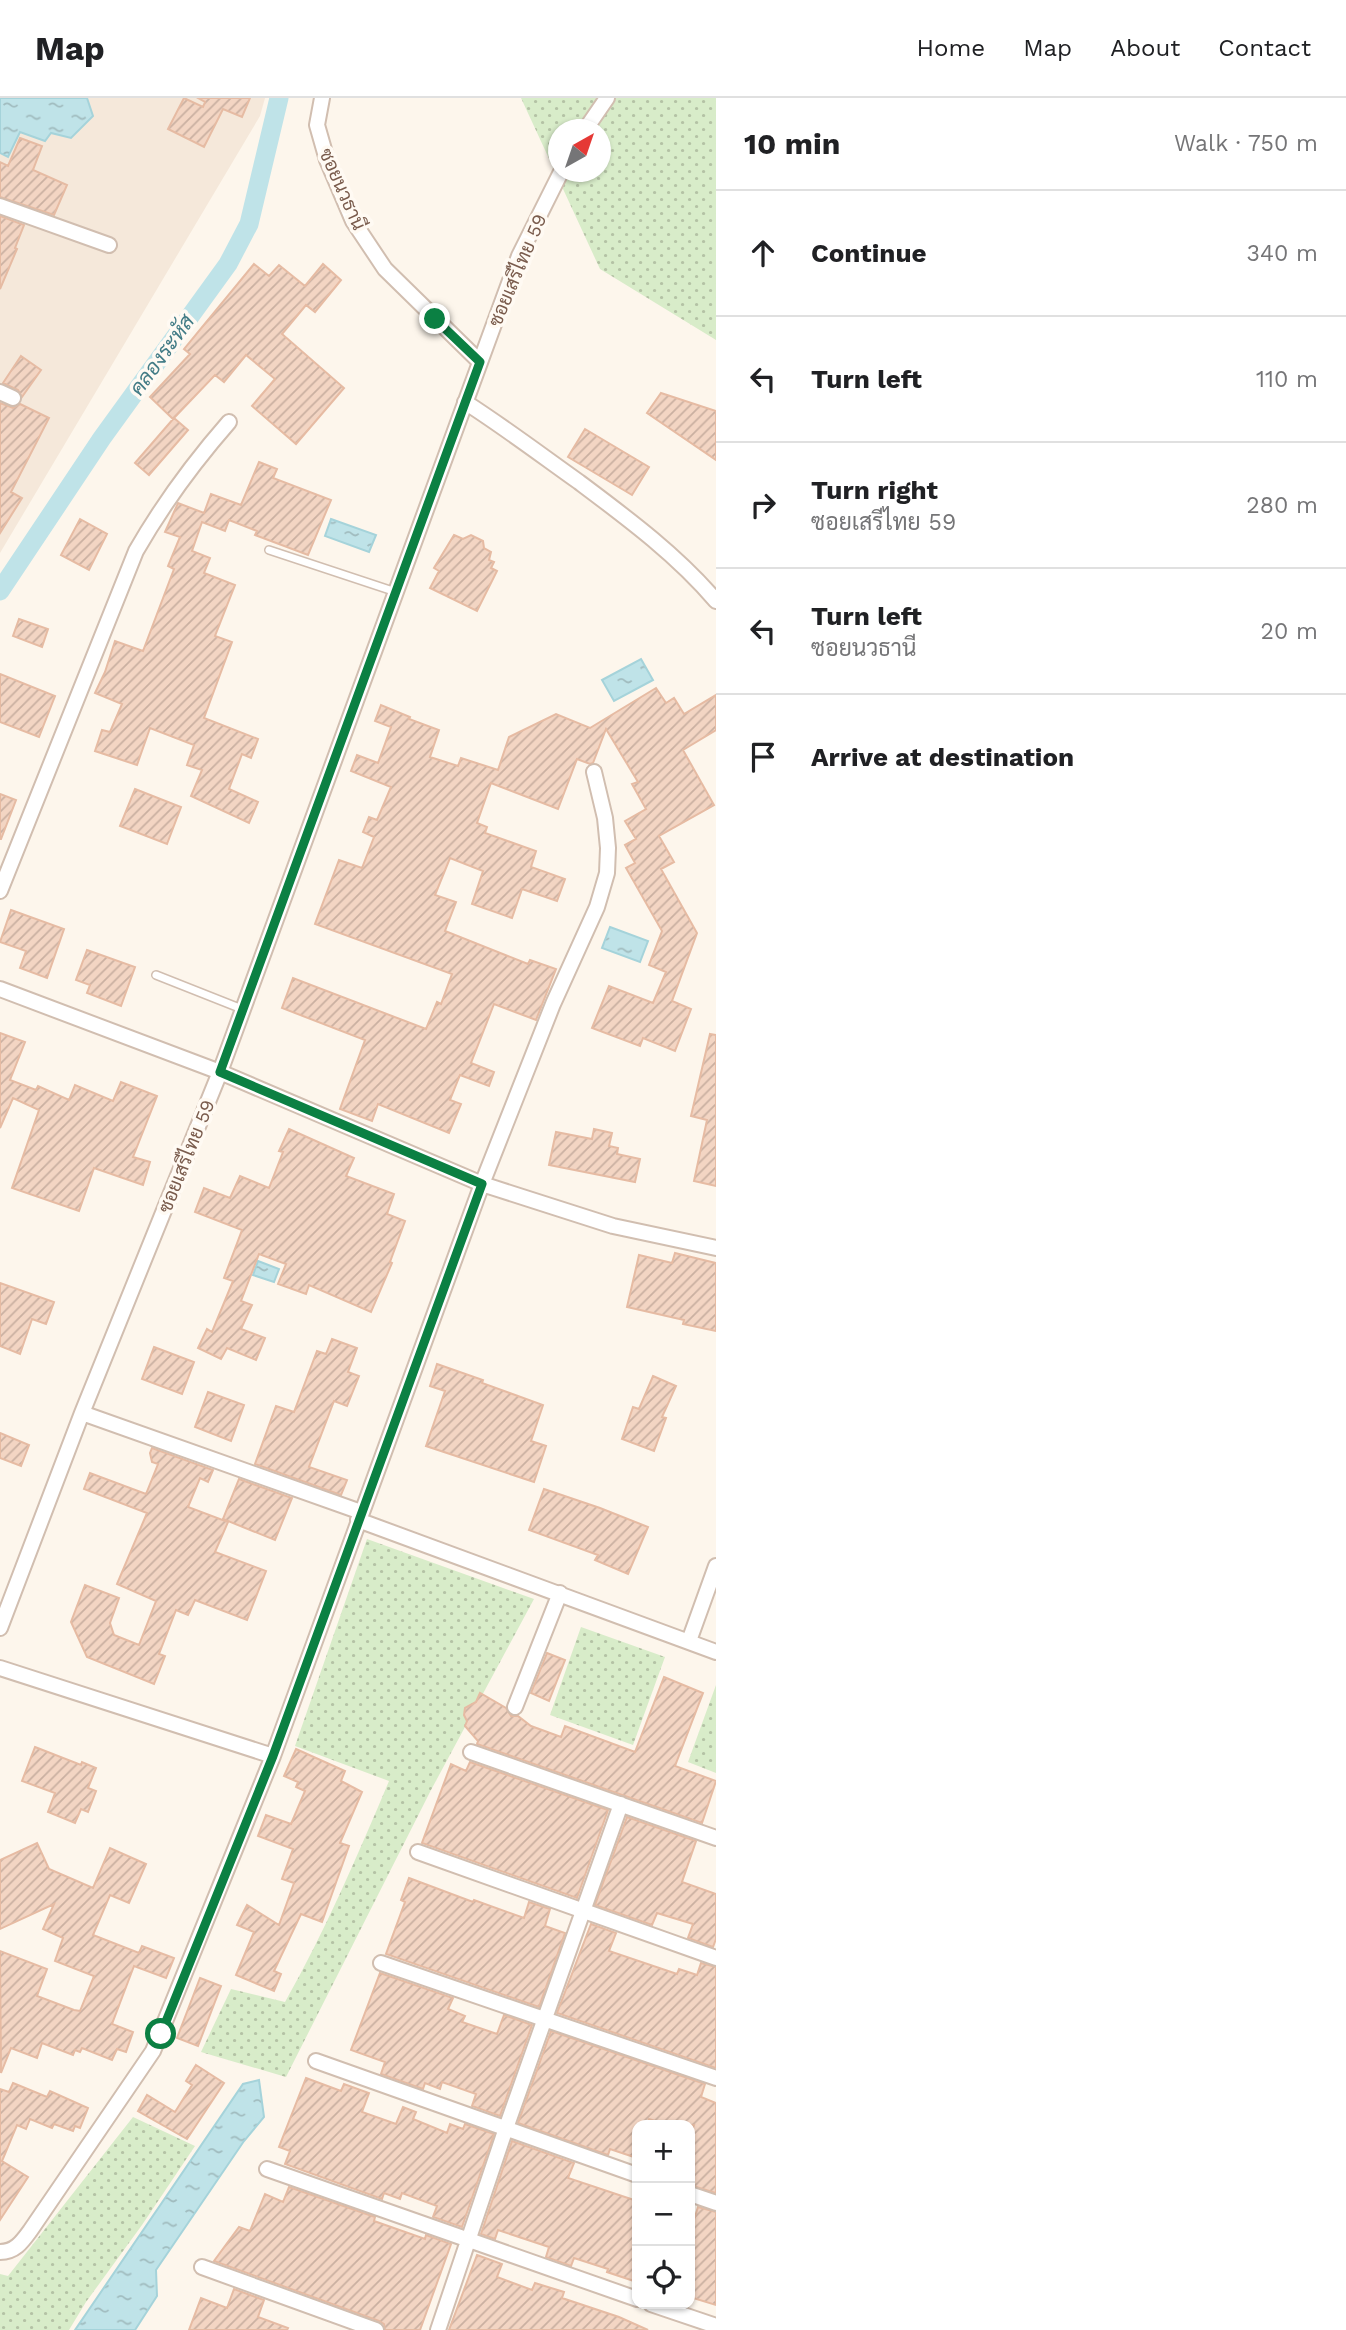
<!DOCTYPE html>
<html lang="en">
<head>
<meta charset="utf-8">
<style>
  body { margin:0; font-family:"Work Sans",Sarabun,sans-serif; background:#f6f6f6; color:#202124 }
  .controls { position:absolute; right:21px; bottom:21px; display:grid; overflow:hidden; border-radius:14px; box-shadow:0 2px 5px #0004 }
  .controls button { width:63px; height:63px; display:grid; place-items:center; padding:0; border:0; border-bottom:2px solid #e0e0e0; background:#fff; color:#202124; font:35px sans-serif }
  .compass { position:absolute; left:548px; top:21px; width:63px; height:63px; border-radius:50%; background:#fff; box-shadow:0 2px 5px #0004; rotate:40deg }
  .stop { position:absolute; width:21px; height:21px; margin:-16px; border:5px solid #0b8043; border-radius:50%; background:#fff }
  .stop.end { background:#0b8043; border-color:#fff; box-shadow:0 2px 7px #0008 }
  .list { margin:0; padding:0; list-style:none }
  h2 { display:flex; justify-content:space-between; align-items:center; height:91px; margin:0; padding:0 28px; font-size:30px }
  h2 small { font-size:23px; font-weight:400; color:#757577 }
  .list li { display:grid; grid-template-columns:46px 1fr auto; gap:21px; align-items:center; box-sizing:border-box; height:126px; padding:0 28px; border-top:2px solid #e0e0e0 }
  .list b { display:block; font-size:26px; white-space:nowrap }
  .list p { margin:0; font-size:23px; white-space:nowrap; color:#757577 }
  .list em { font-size:23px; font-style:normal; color:#757577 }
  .icon { flex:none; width:38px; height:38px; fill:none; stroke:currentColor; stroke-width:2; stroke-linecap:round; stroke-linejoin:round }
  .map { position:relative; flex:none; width:716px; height:2232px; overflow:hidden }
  header { display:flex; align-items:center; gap:42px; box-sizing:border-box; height:98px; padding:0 35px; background:#fff; border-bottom:2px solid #e0e0e0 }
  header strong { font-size:33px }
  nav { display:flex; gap:38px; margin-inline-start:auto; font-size:24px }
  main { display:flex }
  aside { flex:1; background:#fff }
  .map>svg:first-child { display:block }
  .residential { fill:#f5e8da }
  .grass { fill:url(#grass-dots); fill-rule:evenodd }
  .water { fill:url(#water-ripples); stroke:#a5d3da; stroke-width:2 }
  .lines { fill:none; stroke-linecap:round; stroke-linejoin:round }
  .canal { stroke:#bfe3e8; stroke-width:19 }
  .building { fill:url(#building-hatch); stroke:#e6bba3; stroke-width:2 }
  .service-casing { stroke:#d1beb0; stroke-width:10 }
  .minor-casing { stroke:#d1beb0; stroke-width:18 }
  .service { stroke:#fff; stroke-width:7 }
  .minor { stroke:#fff; stroke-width:14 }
  .route { stroke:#0b8043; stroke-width:9 }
  .labels { text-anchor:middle; stroke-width:7; stroke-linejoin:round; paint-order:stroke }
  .street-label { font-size:19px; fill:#7a5c4d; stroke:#fffaf3 }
  .water-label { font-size:21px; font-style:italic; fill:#437c86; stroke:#fffaf3 }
</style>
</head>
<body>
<header>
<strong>Map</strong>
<nav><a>Home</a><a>Map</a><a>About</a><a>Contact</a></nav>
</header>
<main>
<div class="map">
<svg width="716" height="2232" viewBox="0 0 716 2232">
  <defs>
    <pattern id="grass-dots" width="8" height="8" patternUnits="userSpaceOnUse" patternTransform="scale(1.75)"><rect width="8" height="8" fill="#d8ecc9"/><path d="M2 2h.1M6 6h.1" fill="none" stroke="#b4c2a5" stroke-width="1.8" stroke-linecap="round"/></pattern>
    <pattern id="water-ripples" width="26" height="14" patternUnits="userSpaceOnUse" patternTransform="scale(1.75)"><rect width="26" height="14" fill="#bfe3e8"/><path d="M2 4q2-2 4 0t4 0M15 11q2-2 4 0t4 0" fill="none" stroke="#a0bbbe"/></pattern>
    <pattern id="building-hatch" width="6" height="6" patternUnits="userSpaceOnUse" patternTransform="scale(1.75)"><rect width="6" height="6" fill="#f3d5c3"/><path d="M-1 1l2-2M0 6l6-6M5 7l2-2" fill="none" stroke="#cab0a1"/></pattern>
  </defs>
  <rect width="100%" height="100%" fill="#fdf6ec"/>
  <path class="residential" d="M0 0H265L260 18 0 455Z"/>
  <path class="grass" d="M521 0H716V242L600 171ZM558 32H600V74H558Z
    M367 1441 534 1501 431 1692 286 1979 201 1954 231 1891 285 1904C325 1833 357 1759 389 1683L295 1648Z
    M581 1529 665 1559 633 1647 550 1617Z
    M716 1587V1675L688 1664Z
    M133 2019 195 2048 142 2127 86 2204 69 2232H0V2176L8 2178Z"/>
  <path class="water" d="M0 0H87L93 18 71 40 51 35 45 43 20 34 8 59 0 55Z
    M331 421 376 437 369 454 325 438Z
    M641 561 653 582 614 603 602 582Z
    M610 829 648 843 640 864 602 850Z
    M258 1163 279 1171 274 1184 253 1177Z
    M259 1982 264 2019 244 2043 156 2172 157 2198 135 2232H75L243 1986Z"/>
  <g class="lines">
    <path class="canal" d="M0 493 102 340 228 166 249 126 279 0"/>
  </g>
  <path class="building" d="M184 0 203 9 205 4 198 0H250L242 19 223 11 204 49 168 31Z
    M20 40 42 48 33 72 67 87 54 117 0 99V64L8 68Z
    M0 118 24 127 15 150 17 151 0 191Z
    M254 166 269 178 279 167 305 188 323 166 341 182 315 214 306 207 282 236 344 290 296 346 252 308 275 281 246 257 224 284 215 277 173 321 150 299 190 256 184 251Z
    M21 258 41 272 22 299 18 292 3 285Z
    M661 295 716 313V362L647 315Z
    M0 305 13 310 20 306 49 320 11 394 22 400 0 435Z
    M174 320 188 332 149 377 135 365Z
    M585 331 649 369 632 397 568 359Z
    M259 364 277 371 273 380 331 402 308 457 255 437 257 433 229 422 225 433 202 424 192 453 210 460 204 475 235 487 215 538 232 544 204 620 258 641 251 660 242 656 229 691 258 704 249 725 191 698 202 672 187 667 194 647 150 630 137 667 95 653 102 632 110 634 122 606 95 595 105 574 115 543 143 553 174 471 168 468 180 439 165 434 178 405 204 415 211 396 241 407Z
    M80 421 107 436 89 472 61 457Z
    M454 437 463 441 471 437 483 443 484 450 491 454 489 462 494 464 491 470 497 473 477 513 430 490 439 473 434 470Z
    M19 521 48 531 42 549 13 538Z
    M0 576 55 598 39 639 0 624Z
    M656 590 666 605 674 600 684 616 716 597V632L683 652 714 707 659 738 674 764 661 771 697 835 672 903 691 911 675 953 643 940 640 948 592 930 609 888 653 905 666 874 649 867 662 833 626 770 635 765 625 747 636 741 625 723 646 711 632 686 638 684 606 631 593 665 590 666 577 661 558 711 491 685 477 725 487 729 485 735 536 753 531 769 565 781 557 803 522 791 512 820 472 806 483 773 450 760 435 797 456 804 445 833 528 866 530 862 556 871 536 922 494 906 471 965 494 974 489 988 460 977 450 1002 461 1006 449 1035 378 1006 372 1023 340 1011 365 942 282 910 293 880 426 931 437 904 441 906 452 876 315 826 339 762 362 770 374 739 363 734 369 719 377 722 391 689 351 673 357 657 378 665 391 629 375 623 381 607 410 619 409 621 439 632 430 659 458 668 461 660 498 672 509 639 556 616 590 630Z
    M135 691 181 709 167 746 120 728Z
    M0 696 16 702 1 741H0Z
    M11 812 64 831 47 880 20 870 26 853 0 844Z
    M87 852 135 869 121 908 87 895 90 887 76 882Z
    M0 935 25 944 10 982 36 992 38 988 69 1002 75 987 113 1003 121 984 157 998 133 1059 150 1064 143 1087 94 1070 79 1113 12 1090 39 1012 13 1000 0 1030Z
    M710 936 716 937V1088L694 1083 707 1022 691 1018Z
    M289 1031 354 1060 346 1078 394 1096 387 1116 405 1123 390 1164 392 1165 371 1214 309 1187 306 1196 278 1186 286 1166 259 1156 241 1203 252 1207 241 1231 265 1240 256 1262 227 1250 221 1261 198 1250 207 1231 212 1234 233 1183 224 1180 242 1132 195 1114 204 1090 230 1100 240 1078 269 1090 283 1054 279 1053Z
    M594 1031 612 1035 609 1048 618 1050 617 1056 640 1061 635 1084 549 1067 556 1034 592 1041Z
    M675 1155 716 1165V1233L683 1226 684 1222 627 1209 639 1157 672 1165Z
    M0 1185 54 1204 46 1226 32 1221 20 1256 0 1248Z
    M332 1241 357 1250 348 1274 359 1278 347 1308 334 1303 309 1369 347 1382 341 1397 255 1366 276 1308 294 1314 317 1253 326 1256Z
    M154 1249 194 1264 182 1296 142 1281Z
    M437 1266 483 1282 482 1285 543 1307 531 1343 546 1348 534 1384 426 1348 445 1293 430 1288Z
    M653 1278 676 1288 662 1319 666 1320 654 1353 622 1341 633 1309 639 1311Z
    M208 1294 244 1307 231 1343 195 1329Z
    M0 1335 29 1347 21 1368 0 1360Z
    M152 1350 213 1372 208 1384 200 1380 188 1409 228 1424 215 1454 266 1473 247 1522 195 1502 188 1517 176 1512 159 1556 165 1558 154 1586 87 1559 71 1524 85 1487 119 1500 110 1525 114 1537 139 1547 156 1503 117 1486 147 1415 84 1391 90 1375 146 1396 158 1366 152 1364 150 1355Z
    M239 1381 292 1400 275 1442 223 1421Z
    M544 1391 600 1410 648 1429 628 1476 595 1462 598 1457 529 1432Z
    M547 1555 565 1562 549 1603 531 1595Z
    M664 1579 703 1595 675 1668 716 1683 702 1725 477 1646 478 1643 465 1628 467 1623 464 1617 465 1610 476 1604 480 1595 506 1610 511 1618H518L531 1628 561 1639 565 1628 635 1654Z
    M35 1649 81 1667 82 1664 96 1670 88 1690 96 1693 88 1714 81 1711 75 1725 48 1714 55 1695 22 1683Z
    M296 1651 345 1673 341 1683 362 1694 340 1745 349 1748 322 1824 301 1816 274 1873 281 1876 274 1893 236 1877 254 1834 237 1827 247 1807 279 1827 294 1785 282 1781 293 1751 258 1738 266 1717 291 1726 305 1693 296 1689 298 1684 284 1678Z
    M470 1664 608 1712 577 1800 422 1745 451 1666 466 1673Z
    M627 1719 696 1743 682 1784 716 1796V1841L713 1849 688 1840 693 1826 657 1815 652 1827 595 1807Z
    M37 1745 49 1771 93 1790 110 1750 146 1766 129 1805 110 1797 93 1837 139 1855 142 1848 174 1860 166 1880 134 1868 112 1926 133 1934 126 1954 117 1951 112 1962 82 1950 80 1954 75 1952 73 1957 42 1945 37 1960 11 1950 1 1975 0 1853 47 1871 37 1898 74 1912 80 1913 94 1878 55 1863 63 1840 43 1831 54 1806 0 1831V1762Z
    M409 1780 473 1804 474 1802 524 1820 529 1804 550 1811 545 1828 565 1835 539 1909 386 1856 405 1804 401 1802Z
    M591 1826 616 1835 609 1853 677 1876 679 1871 697 1877 701 1865 716 1869V1970L557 1915Z
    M380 1875 453 1900 448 1911 465 1918 462 1924 497 1936 504 1917 532 1927 500 2018 472 2008 476 1996 442 1984 440 1991 425 1985 423 1991 381 1976 385 1964 351 1952Z
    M200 1880 221 1888 198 1948 177 1940Z
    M551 1933 705 1986 701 1999 716 2005V2095L690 2087V2039L694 2027H668L649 2021 647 2027H637V2060L610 2051 608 2057 518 2025Z
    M196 1967 224 1985 187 2041 138 2013 147 1997 175 2014 192 1987 186 1983Z
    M306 1980 341 1993 344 1986 369 1995 362 2014 396 2026 403 2009 416 2014 413 2021 447 2035 450 2026 463 2031 465 2026 494 2036 462 2129 433 2119 437 2108 402 2095 400 2101 384 2095 382 2101 285 2066 290 2053 279 2049Z
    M13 1985 47 1999 50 1993 88 2010 80 2030 75 2028 73 2033 54 2026 52 2030 30 2021 26 2031 17 2027 2 2063 28 2079 0 2122V1991L9 1994Z
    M512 2043 574 2065 568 2080 637 2103V2184L607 2174 608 2171 574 2160 571 2168 546 2159 549 2149 498 2132 495 2141 481 2136Z
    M289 2089 375 2119 374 2123 425 2141 426 2137 451 2146 420 2232H385L384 2226 379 2223 214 2163 239 2129 250 2133 265 2096 283 2104Z
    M698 2109 716 2114V2207L690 2199V2135Z
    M477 2157 502 2166 497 2179 532 2192 535 2185 564 2194 562 2200 619 2219 648 2232H449Z
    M234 2191 264 2202 258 2219 288 2230 287 2232H189L201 2200 227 2210Z"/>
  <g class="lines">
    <defs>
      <path id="service" d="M269 452 396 494
        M156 877 242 911"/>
      <path id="minor" d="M322 0 317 27 327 62 353 123 385 171 480 264
        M585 32 607 0
        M0 108 109 147
        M0 294 13 300
        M465 304C504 329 541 357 579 384 627 420 677 457 716 503
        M0 793 136 453C163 406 194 364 229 324
        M0 891 220 974 482 1086 613 1128 716 1150
        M82 1315 361 1414
        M358 1422 716 1554
        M0 1530 82 1315 220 974 519 158 561 74
        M689 1543 716 1468
        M0 1570 273 1658
        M515 1609 560 1495
        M471 1654 716 1740
        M418 1754 716 1860
        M381 1865 716 1980
        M316 1963 637 2077
        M267 2071 637 2201
        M690 2096 716 2105
        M0 2154C15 2154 22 2144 30 2133L153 1953 273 1658 482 1086 553 906 597 809 607 775 608 750 605 720 594 674
        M202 2169 376 2232
        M651 2206 716 2228
        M438 2232 506 2030 621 1706"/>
    </defs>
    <use href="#service" class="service-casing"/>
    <use href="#minor" class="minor-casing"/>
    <use href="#service" class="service"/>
    <use href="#minor" class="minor"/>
  </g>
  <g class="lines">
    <path class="route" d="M161 1936 273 1658 482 1086 220 974 480 264 435 221"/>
  </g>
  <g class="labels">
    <g class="street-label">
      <text transform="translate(343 91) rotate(66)" y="7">ซอยนวธานี</text>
      <text transform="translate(517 172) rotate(-67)" y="7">ซอยเสรีไทย 59</text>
      <text transform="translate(186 1058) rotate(-68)" y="7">ซอยเสรีไทย 59</text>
    </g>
    <g class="water-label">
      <text transform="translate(162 257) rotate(-54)" y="7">คลองระหัส</text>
    </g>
  </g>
</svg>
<div class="controls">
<button>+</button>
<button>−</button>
<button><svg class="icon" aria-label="locate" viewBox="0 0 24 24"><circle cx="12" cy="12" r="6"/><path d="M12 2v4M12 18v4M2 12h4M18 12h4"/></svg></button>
</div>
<svg class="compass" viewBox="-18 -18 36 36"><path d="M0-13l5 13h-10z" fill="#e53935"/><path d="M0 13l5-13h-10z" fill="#757577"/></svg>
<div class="stop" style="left:161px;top:1936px"></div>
<div class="stop end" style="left:435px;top:221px"></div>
</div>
<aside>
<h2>10 min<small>Walk · 750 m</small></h2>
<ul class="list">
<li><svg class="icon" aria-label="ahead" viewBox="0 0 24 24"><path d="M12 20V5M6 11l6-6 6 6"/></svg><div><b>Continue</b></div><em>340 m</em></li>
<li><svg class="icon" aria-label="left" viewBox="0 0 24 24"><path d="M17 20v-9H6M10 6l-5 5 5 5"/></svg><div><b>Turn left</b></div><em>110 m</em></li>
<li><svg class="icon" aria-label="right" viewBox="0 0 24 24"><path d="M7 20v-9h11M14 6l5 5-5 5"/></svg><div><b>Turn right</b><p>ซอยเสรีไทย 59</p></div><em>280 m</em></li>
<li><svg class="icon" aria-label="left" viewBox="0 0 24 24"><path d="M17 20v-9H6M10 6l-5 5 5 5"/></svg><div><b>Turn left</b><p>ซอยนวธานี</p></div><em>20 m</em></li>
<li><svg class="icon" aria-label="arrive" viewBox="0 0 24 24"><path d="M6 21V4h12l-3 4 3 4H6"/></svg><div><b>Arrive at destination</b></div></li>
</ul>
</aside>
</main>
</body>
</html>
